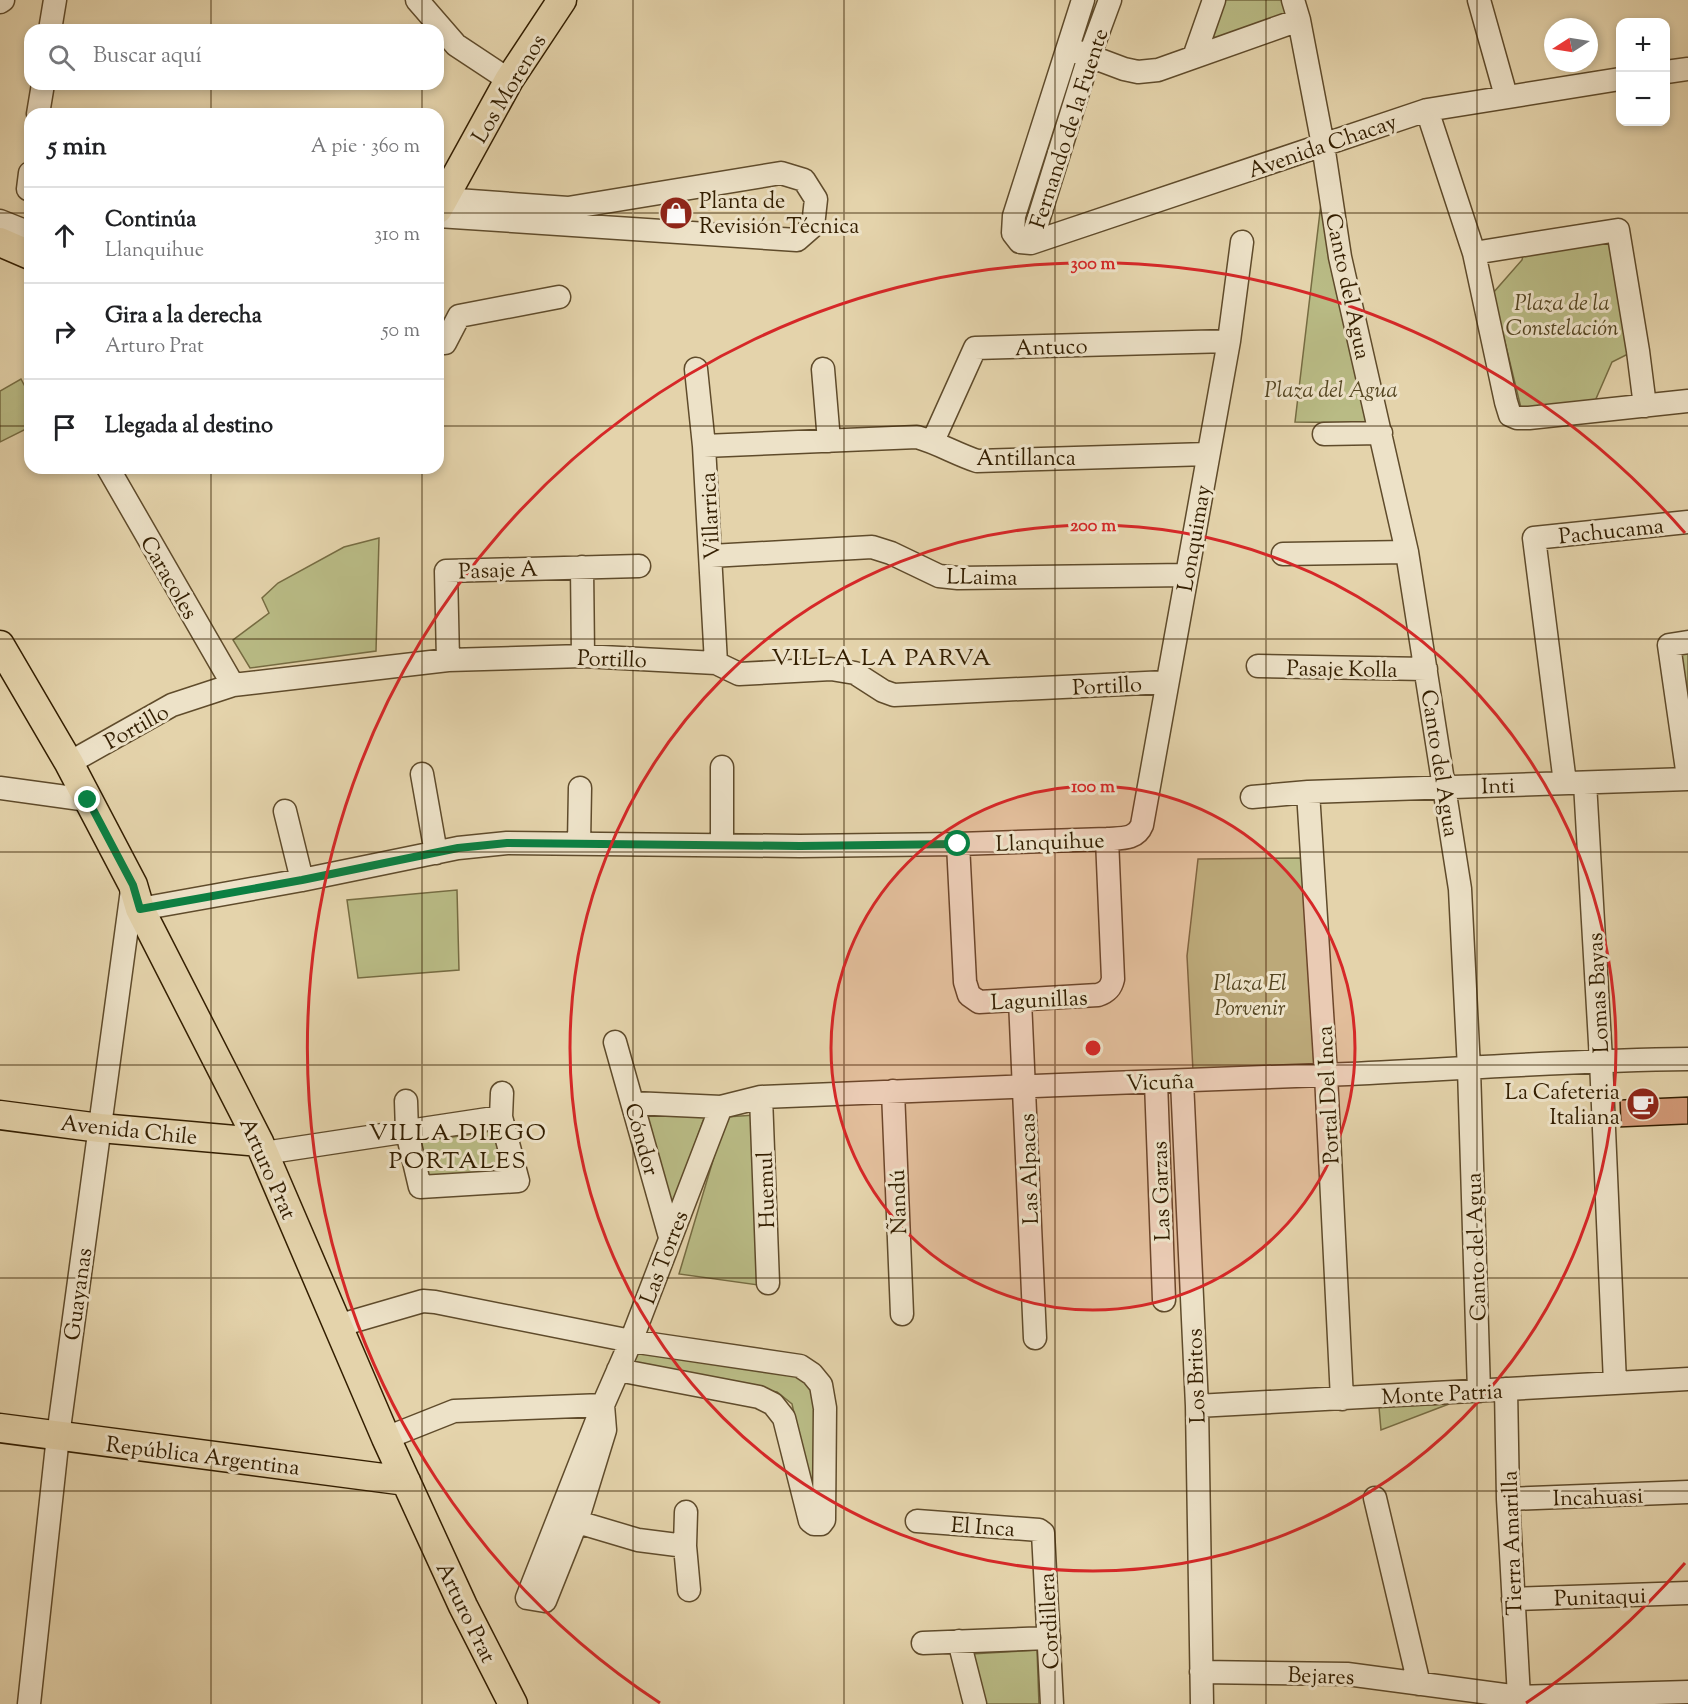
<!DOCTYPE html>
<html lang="es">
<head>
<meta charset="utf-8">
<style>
  body { margin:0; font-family:"Sorts Mill Goudy",serif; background:#f2f2f2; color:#202124 }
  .controls { position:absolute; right:18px; top:18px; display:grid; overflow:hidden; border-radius:12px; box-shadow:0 3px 9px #0003 }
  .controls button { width:54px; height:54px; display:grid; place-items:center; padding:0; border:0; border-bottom:2px solid #e0e0e0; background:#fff; color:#202124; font:30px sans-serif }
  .compass { position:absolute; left:1544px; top:18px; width:54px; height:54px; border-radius:50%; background:#fff; box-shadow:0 3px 9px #0003; rotate:258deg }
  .stop { position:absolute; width:18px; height:18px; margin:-14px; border:4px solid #0b8043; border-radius:50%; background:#fff }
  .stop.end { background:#0b8043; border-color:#fff; box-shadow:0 2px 6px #0008 }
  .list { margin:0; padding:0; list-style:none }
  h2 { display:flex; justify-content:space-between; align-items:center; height:78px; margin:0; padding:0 24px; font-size:26px }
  h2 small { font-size:20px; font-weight:400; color:#757577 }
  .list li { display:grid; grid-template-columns:39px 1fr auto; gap:18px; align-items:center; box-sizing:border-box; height:96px; padding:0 24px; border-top:2px solid #e0e0e0 }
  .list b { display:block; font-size:22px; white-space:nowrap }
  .list p { margin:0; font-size:20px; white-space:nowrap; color:#757577 }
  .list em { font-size:20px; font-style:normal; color:#757577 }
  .icon { flex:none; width:33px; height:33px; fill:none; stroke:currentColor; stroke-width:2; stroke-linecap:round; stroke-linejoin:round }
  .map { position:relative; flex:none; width:1688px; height:1704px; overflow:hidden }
  .search { position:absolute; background:#fff; box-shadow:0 3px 9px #0003; left:24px; top:24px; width:420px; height:66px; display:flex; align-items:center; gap:15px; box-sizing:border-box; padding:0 21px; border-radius:18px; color:#757577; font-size:22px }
  .panel { position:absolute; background:#fff; box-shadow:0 3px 9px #0003; left:24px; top:108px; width:420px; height:366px; border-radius:18px }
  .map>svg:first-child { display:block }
  .green { fill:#b9bb85; stroke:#766c42; stroke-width:1.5 }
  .building { fill:#d39a78; stroke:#331e00; stroke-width:1.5 }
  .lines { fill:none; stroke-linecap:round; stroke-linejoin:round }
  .minor-casing { stroke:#5f4b2b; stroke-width:25 }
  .major-casing { stroke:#331e00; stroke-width:31 }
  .minor { stroke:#ede2c8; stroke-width:22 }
  .major { stroke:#e4d3ab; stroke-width:28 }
  .route { stroke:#0b8043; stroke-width:8 }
  .grid { fill:none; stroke:#331e00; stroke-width:1.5; stroke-opacity:0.55 }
  .ring { fill:none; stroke:#d62828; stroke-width:3 }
  .labels { text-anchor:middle; stroke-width:6; stroke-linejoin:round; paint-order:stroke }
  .street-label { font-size:22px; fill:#331e00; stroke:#ede2c8 }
  .poi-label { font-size:22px; fill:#331e00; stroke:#ede2c8; text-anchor:start }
  .park-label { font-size:22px; font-style:italic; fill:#544521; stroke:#ede2c8 }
  .neighbourhood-label { font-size:24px; letter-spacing:1.5px; fill:#331e00; stroke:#ede2c8 }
  .centre { fill:#d62828; stroke:#ede2c8; stroke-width:3 }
  .ring-label { font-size:18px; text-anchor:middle; font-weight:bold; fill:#d62828; stroke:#ede2c8; stroke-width:6; stroke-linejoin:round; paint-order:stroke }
</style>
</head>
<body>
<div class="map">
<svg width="1688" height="1704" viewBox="0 0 1688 1704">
  <rect width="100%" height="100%" fill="#e4d3ab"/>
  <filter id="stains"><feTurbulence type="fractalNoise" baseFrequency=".00333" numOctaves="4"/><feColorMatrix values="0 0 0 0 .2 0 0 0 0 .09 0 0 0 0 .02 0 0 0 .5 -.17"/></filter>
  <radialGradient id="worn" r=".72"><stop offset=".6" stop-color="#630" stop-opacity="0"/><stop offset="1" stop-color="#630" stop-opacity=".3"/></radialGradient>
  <path class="green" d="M1219 0H1287L1292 18 1201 51Z
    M1322 195 1371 423 1295 422Z
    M1615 237 1630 353 1612 362 1595 401 1521 408 1493 293 1522 260 1524 251Z
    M21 379 30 396V427L0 442V391Z
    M379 538 376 651 250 668 233 640 269 613 262 598 278 583 344 547Z
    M1688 652V709L1680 653Z
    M1303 858 1314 1065 1193 1071 1187 956 1198 859Z
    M457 890 459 970 358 978 347 900Z
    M707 1110 671 1211 641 1114Z
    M755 1115 758 1285 679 1274 726 1117Z
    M498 1130 510 1177 426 1180 420 1142Z
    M633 1347 797 1375 808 1384 816 1405 815 1506 792 1404 777 1392 630 1367Z
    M1449 1404 1381 1430 1379 1407Z
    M1037 1650 1039 1704H983L971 1654Z"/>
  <path class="building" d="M1688 1097V1124L1621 1127 1620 1100Z"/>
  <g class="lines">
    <defs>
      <path id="minor" d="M417 0 456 45 509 80
        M1083 0 1014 216 1013 233 1020 242 1031 243 1427 110 1620 79
        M1293 0 1299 20 1323 145 1340 257 1407 552 1460 889 1469 1069 1479 1391
        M1479 0 1506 96
        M0 2 3 0
        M50 30 55 0
        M1076 51 1124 69 1138 72 1158 70 1299 20
        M1194 57 1214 0
        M1666 72 1688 69
        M1427 110 1474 253 1506 402 1510 415 1517 418H1529L1688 401
        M38 114 43 84
        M28 189 30 173
        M438 216 797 240 813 226 816 199 804 180 781 173 568 208 443 199
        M0 221 20 229 16 250
        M1031 243 1089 57 1110 0
        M1474 253 1618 230 1638 351 1645 406
        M438 343H445L459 316 559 297
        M696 369 704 446 716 663
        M823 369 829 441
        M1324 434 1381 433
        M933 441 975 348 1229 341
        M704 446 917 437C938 443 956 454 977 461L1208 454
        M108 468 233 685
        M1283 554 1407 552
        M711 556 872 547 891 553 939 576 958 578 1187 575
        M582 567 583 656
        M1688 642 1669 645 1688 777
        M448 660 446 571 639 566
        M1258 666 1426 669
        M69 763 172 705 233 685 448 660 583 656 716 663 739 674 831 669 855 673 883 691 894 695 1166 682
        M722 767V845
        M422 774 436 853
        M1565 783 1534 538 1688 522
        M1585 783 1601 1060 1615 1383
        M0 788 88 800
        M1308 792 1326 1075 1342 1399
        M1252 797 1308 792 1688 779
        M285 811 302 880
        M579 843 580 788
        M958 844 965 982 969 995 979 1002 1098 995C1107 992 1111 988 1113 979L1107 839
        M140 909 302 880 458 848 507 843 800 846 958 844 1107 839C1121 838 1136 840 1142 825L1229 341 1242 242
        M1020 1000 1035 1338
        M615 1042 670 1237
        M1182 1081 1197 1406 1202 1704
        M1156 1082 1164 1300
        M893 1091 902 1314
        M761 1097 768 1283
        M406 1101 407 1132 420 1187 518 1181 501 1117 502 1093
        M633 1103 721 1107 761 1097C957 1088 1152 1082 1348 1074 1461 1069 1575 1060 1688 1059
        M264 1153 501 1117
        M337 1326 423 1301 435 1302 631 1341 800 1366 812 1374 821 1385 825 1408 824 1520 821 1524H814L810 1521 784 1418 773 1404 759 1397 618 1370
        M1506 1389 1508 1499 1519 1697
        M603 1405 605 1430 577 1521 545 1601 527 1598 603 1405 631 1341 721 1107
        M1197 1406 1688 1379
        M386 1438 454 1411 603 1405
        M1375 1498 1419 1684
        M1508 1499 1688 1492
        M686 1512 685 1546 689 1590
        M564 1518 638 1540 685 1546
        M917 1521 1039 1530 1043 1533 1052 1704
        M1513 1599 1688 1593
        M959 1641 975 1704
        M923 1643 1049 1638
        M1201 1672 1347 1674 1519 1697 1688 1692
        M29 1704 58 1436 132 890"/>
      <path id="major" d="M438 209 509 80 562 0
        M0 242 30 255
        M0 645 69 763 133 885 140 909 259 1142 386 1438 463 1606 513 1704
        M0 1115 100 1128 259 1142
        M0 1428 406 1481"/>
    </defs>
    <use href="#minor" class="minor-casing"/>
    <use href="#major" class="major-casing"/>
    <use href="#minor" class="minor"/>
    <use href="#major" class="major"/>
  </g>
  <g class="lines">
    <path class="route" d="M88 800 133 885 140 909 302 880 458 848 507 843 800 846 958 844"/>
  </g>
  <path class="grid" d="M211 0V30M422 0V30M633 0V1704M844 0V1704M1055 0V1704M1266 0V1704M1477 0V1704M211 84V114M422 84V114M0 213H30M438 213H1688M0 426H30M438 426H1688M211 468V1704M422 468V1704M0 639H1688M0 852H1688M0 1065H1688M0 1278H1688M0 1491H1688"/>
  <circle cx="1093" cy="1048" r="262" fill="#d62828" fill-opacity=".12"/>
  <g class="ring">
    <circle cx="1093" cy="1048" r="262"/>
    <circle cx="1093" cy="1048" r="523"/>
    <path d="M1685 1563A785 785 0 0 1 1526 1703M660 1703A785 785 0 1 1 1685 533"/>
  </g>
  <defs>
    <symbol id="shop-disc" viewBox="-11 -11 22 22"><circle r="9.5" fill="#8f2418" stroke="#ede2c8"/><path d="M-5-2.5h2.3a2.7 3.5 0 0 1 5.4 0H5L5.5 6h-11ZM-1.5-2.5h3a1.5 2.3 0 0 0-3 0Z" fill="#fff"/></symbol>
    <symbol id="cafe-disc" viewBox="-11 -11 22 22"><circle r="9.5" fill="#8f2418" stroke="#ede2c8"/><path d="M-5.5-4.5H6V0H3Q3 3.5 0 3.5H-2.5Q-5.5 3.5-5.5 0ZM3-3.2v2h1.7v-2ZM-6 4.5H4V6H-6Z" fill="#fff"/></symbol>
  </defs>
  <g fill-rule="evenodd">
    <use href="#shop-disc" x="657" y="194" width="38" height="38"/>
    <use href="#cafe-disc" x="1624" y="1085" width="38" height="38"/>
  </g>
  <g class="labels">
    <g class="street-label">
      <text transform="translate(508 88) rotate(-59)" y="8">Los Morenos</text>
      <text transform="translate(1068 128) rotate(-72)" y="8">Fernando de la Fuente</text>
      <text transform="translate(1322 145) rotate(-19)" y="8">Avenida Chacay</text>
      <text transform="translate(1349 286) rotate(78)" y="8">Canto del Agua</text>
      <text transform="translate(1051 346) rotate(-2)" y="8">Antuco</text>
      <text x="1026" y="465">Antillanca</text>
      <text transform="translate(709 516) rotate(-93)" y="8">Villarrica</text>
      <text transform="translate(1611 530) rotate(-6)" y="8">Pachucama</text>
      <text transform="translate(1193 538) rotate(-80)" y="8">Lonquimay</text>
      <text transform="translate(498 569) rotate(-2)" y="8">Pasaje A</text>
      <text transform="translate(982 576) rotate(1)" y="8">LLaima</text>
      <text transform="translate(170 577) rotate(60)" y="8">Caracoles</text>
      <text transform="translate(612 658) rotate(2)" y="8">Portillo</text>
      <text transform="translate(1342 668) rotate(1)" y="8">Pasaje Kolla</text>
      <text transform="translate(1107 685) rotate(-3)" y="8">Portillo</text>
      <text transform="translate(136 726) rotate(-29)" y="8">Portillo</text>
      <text transform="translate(1441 763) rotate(81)" y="8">Canto del Agua</text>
      <text transform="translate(1498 785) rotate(-2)" y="8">Inti</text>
      <text transform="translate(1050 841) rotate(-2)" y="8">Llanquihue</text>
      <text transform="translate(1597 993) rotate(-93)" y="8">Lomas Bayas</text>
      <text transform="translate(1039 999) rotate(-3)" y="8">Lagunillas</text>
      <text transform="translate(1160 1081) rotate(-2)" y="8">Vicuña</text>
      <text transform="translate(1327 1095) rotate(-93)" y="8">Portal Del Inca</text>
      <text transform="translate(129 1129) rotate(6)" y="8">Avenida Chile</text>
      <text transform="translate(643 1139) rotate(74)" y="8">Cóndor</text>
      <text transform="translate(269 1168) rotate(66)" y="8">Arturo Prat</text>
      <text transform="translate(1028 1169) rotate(-92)" y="8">Las Alpacas</text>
      <text transform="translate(765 1190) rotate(-92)" y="8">Huemul</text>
      <text transform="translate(1160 1191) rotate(-92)" y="8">Las Garzas</text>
      <text transform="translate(897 1202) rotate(-92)" y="8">Ñandú</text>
      <text transform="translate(1475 1247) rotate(-92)" y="8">Canto del Agua</text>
      <text transform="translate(663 1257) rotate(-69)" y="8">Las Torres</text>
      <text transform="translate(77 1294) rotate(-82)" y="8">Guayanas</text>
      <text transform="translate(1195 1376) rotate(-92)" y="8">Los Britos</text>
      <text transform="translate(1442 1393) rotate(-3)" y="8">Monte Patria</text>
      <text transform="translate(203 1455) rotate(7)" y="8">República Argentina</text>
      <text transform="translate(1598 1496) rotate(-2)" y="8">Incahuasi</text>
      <text transform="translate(983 1526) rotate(4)" y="8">El Inca</text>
      <text transform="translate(1511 1543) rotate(-92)" y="8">Tierra Amarilla</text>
      <text transform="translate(1600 1596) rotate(-2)" y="8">Punitaqui</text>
      <text transform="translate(467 1612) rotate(64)" y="8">Arturo Prat</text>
      <text transform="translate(1048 1621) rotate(-93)" y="8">Cordillera</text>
      <text transform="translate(1321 1675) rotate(2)" y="8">Bejares</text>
    </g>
    <g class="poi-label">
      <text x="699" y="208">Planta de<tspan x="699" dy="25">Revisión Técnica</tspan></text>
      <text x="1620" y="1099" text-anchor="end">La Cafeteria<tspan x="1620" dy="25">Italiana</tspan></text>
    </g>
    <g class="park-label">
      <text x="1562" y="310">Plaza de la<tspan x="1562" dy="25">Constelación</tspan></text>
      <text x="1331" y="397">Plaza del Agua</text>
      <text x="1250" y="990">Plaza El<tspan x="1250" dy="25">Porvenir</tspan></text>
    </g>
    <g class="neighbourhood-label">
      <text x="882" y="665">VILLA LA PARVA</text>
      <text x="458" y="1140">VILLA DIEGO<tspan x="458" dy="28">PORTALES</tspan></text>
    </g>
  </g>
  <circle cx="1093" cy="1048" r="9" class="centre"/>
  <g class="ring-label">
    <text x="1093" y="269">300 m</text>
    <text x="1093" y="531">200 m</text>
    <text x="1093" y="792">100 m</text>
  </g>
  <rect width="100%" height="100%" filter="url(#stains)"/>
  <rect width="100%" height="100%" fill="url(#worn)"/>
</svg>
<div class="controls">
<button>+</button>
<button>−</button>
</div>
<svg class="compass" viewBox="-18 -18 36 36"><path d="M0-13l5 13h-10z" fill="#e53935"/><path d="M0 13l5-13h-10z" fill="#757577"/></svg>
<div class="stop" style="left:958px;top:844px"></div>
<div class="stop end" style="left:88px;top:800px"></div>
<div class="search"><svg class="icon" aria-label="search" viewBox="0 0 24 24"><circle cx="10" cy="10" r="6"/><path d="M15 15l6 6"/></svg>Buscar aquí</div>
<section class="panel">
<h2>5 min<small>A pie · 360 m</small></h2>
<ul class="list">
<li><svg class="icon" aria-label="ahead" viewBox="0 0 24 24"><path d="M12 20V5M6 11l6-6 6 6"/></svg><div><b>Continúa</b><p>Llanquihue</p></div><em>310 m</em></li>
<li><svg class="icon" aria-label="right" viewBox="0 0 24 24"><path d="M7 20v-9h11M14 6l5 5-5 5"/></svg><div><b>Gira a la derecha</b><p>Arturo Prat</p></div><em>50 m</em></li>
<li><svg class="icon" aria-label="arrive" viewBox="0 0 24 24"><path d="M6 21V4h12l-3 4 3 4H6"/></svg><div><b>Llegada al destino</b></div></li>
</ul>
</section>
</div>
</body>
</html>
